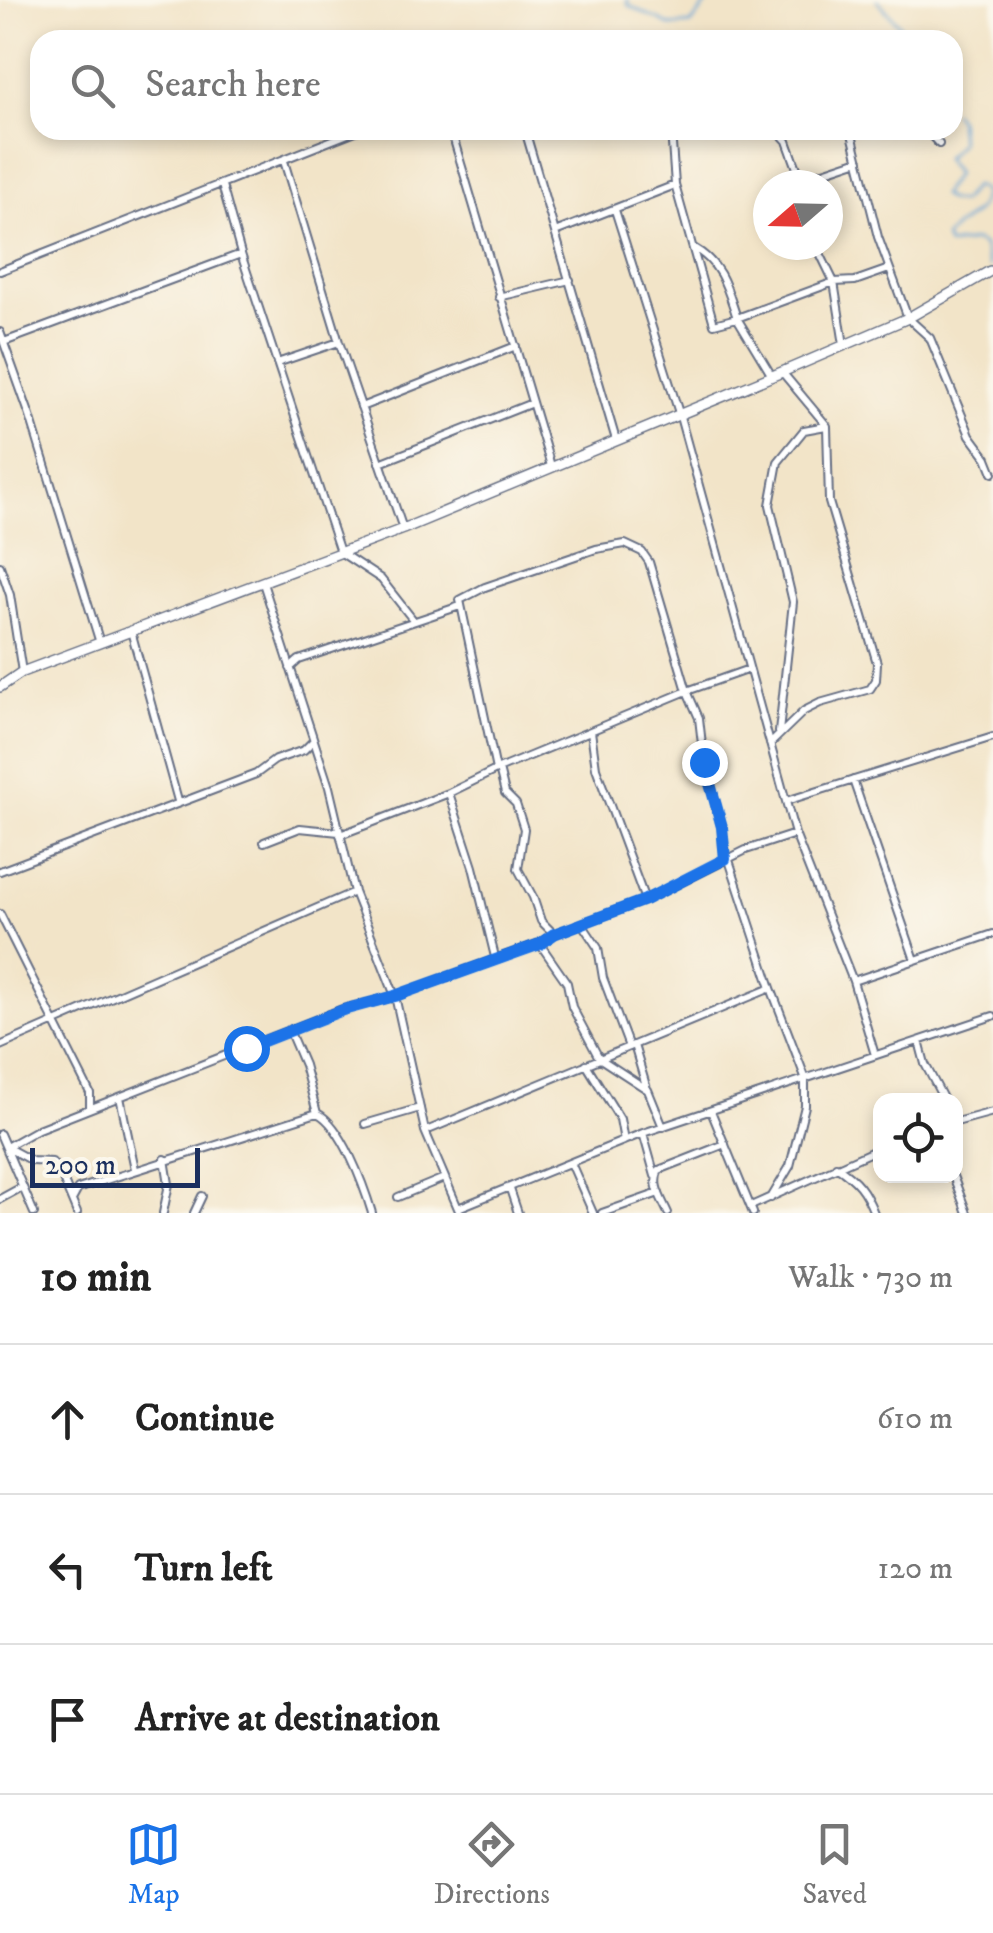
<!DOCTYPE html>
<html lang="en">
<head>
<meta charset="utf-8">
<style>
  body { margin:0; font-family:"IM FELL DW Pica",serif; background:#f6f6f6; color:#222 }
  .controls { position:absolute; right:30px; bottom:30px; display:grid; overflow:hidden; border-radius:20px; box-shadow:0 5px 15px #0003 }
  .controls button { width:90px; height:90px; display:grid; place-items:center; padding:0; border:0; border-bottom:2px solid #e0e0e0; background:#fff; color:#222; font:50px sans-serif }
  .compass { position:absolute; left:753px; top:170px; width:90px; height:90px; border-radius:50%; background:#fff; box-shadow:0 5px 15px #0003; rotate:250deg }
  .scale { position:absolute; left:30px; bottom:25px; width:170px; box-sizing:border-box; padding-left:10px; border:5px solid #1b2f5e; border-top:0; font-size:28px; line-height:35px; white-space:nowrap; color:#1b2f5e; -webkit-text-stroke:8px #fbf7ec; paint-order:stroke }
  .stop { position:absolute; width:30px; height:30px; margin:-22px; border:8px solid #1a73e8; border-radius:50%; background:#fff }
  .stop.end { background:#1a73e8; border-color:#fff; box-shadow:0 2px 10px #0008 }
  .list { margin:0; padding:0; list-style:none }
  h2 { display:flex; justify-content:space-between; align-items:center; height:130px; margin:0; padding:0 40px; font-size:42px }
  h2 small { font-size:32px; font-weight:400; color:#767676 }
  .list li { display:grid; grid-template-columns:65px 1fr auto; gap:30px; align-items:center; box-sizing:border-box; height:150px; padding:0 40px; border-top:2px solid #e0e0e0 }
  .list b { display:block; font-size:38px; white-space:nowrap }
  .list em { font-size:32px; font-style:normal; color:#767676 }
  .icon { flex:none; width:55px; height:55px; fill:none; stroke:currentColor; stroke-width:2; stroke-linecap:round; stroke-linejoin:round }
  .map { position:relative; flex:none; width:993px; height:1213px; overflow:hidden }
  .search { position:absolute; background:#fff; box-shadow:0 5px 15px #0003; left:30px; right:30px; top:30px; height:110px; display:flex; align-items:center; gap:25px; box-sizing:border-box; padding:0 35px; border-radius:30px; color:#767676; font-size:38px }
  .sheet { height:580px; background:#fff }
  nav { display:flex; justify-content:space-around; align-items:center; box-sizing:border-box; height:140px; border-top:2px solid #e0e0e0; background:#fff; font-size:28px; color:#767676 }
  nav a { display:grid; justify-items:center; gap:5px }
  nav .on { color:#1a73e8 }
  .map>svg:first-child { display:block }
  .lines { fill:none; stroke-linecap:round; stroke-linejoin:round }
  .stream { stroke:#63a5d7; stroke-width:2.5 }
  .street-casing { stroke:#666e83; stroke-width:10 }
  .secondary-casing { stroke:#666e83; stroke-width:12 }
  .street { stroke:#fff; stroke-width:6 }
  .secondary { stroke:#fff; stroke-width:9 }
  .route { stroke:#1a73e8; stroke-width:12 }
</style>
</head>
<body>
<div class="map">
<svg width="993" height="1213" viewBox="0 0 993 1213">
  <rect width="100%" height="100%" fill="#fbf7ec"/>
  <filter id="ink" filterUnits="userSpaceOnUse"><feTurbulence type="fractalNoise" baseFrequency=".01" numOctaves="2"/><feDisplacementMap in="SourceGraphic" scale="20" xChannelSelector="R" yChannelSelector="G"/><feConvolveMatrix kernelMatrix="1 2 1 2 8 2 1 2 1" color-interpolation-filters="sRGB"/></filter>
  <filter id="wash" filterUnits="userSpaceOnUse"><feTurbulence type="fractalNoise" baseFrequency=".0048" numOctaves="4" result="noise"/><feDisplacementMap in="SourceGraphic" scale="40" xChannelSelector="R" yChannelSelector="G"/><feGaussianBlur stdDeviation="2.25" result="paint"/><feColorMatrix in="noise" values="0 0 0 0 0 0 0 0 0 0 0 0 0 0 0 0 0 1.4 0 .05"/><feComposite in="paint" operator="in"/></filter>
  <g filter="url(#wash)">
    <rect width="100%" height="100%" fill="#f2e4c8"/>
    <g class="lines">
      <path class="stream" d="M627 0 628 5 671 26 691 24 710 0
        M765 0 771 4 783 0
        M877 0 913 40
        M953 112 958 118 960 143 945 158 956 174 941 195 949 201 961 202 974 186 983 191C983 218 959 218 945 238L948 245 975 241 983 246 989 267"/>
    </g>
  </g>
  <g filter="url(#ink)">
    <g class="lines">
      <defs>
        <path id="street" d="M451 130 551 466
          M525 130 616 440
          M777 130 787 141 803 185
          M851 130 878 237 908 318 930 338 970 435 987 458 993 473
          M926 130 939 144
          M284 161 339 342 403 529
          M802 179 859 160
          M222 185 241 254 340 552 381 579 414 621
          M675 185 714 324 737 318 772 376
          M615 210 679 413 795 834 853 981 875 1055
          M555 232 675 185 671 130
          M816 245 834 282 844 345
          M694 248C722 264 727 288 737 318L834 282 855 281 889 269
          M0 271 358 130
          M499 297 570 280
          M0 332 30 416 100 643
          M4 342 241 254
          M277 363 339 342
          M361 407 516 346
          M380 463 532 403
          M0 566 10 595 22 672
          M263 583 329 787 354 892 395 996 425 1131 460 1213
          M131 631 178 801
          M290 668 299 660 460 606
          M591 731 596 768 645 900
          M779 732 793 602 770 505 778 462 804 430 826 426
          M770 744 804 711 820 703 870 689 876 680 877 663 829 502 827 426 782 372
          M499 769 505 793 516 804 524 829 518 869 533 897 541 921 554 934
          M496 770 460 600 485 587 596 549 625 544 642 552 649 562 687 691 699 718 704 762 722 827 725 859
          M853 780 915 960
          M449 793 473 867 495 957
          M786 801 993 737
          M340 835 449 793 496 770 687 691 749 669
          M264 842 300 828 339 832
          M728 857 771 988 805 1077V1106L790 1166 771 1198
          M0 871 256 774 275 760 304 750 313 741
          M0 914 90 1093V1107
          M582 924 598 948 603 978 629 1047
          M540 944 567 983 572 1007 599 1058 648 1090 663 1127
          M853 981 993 934
          M289 1030 304 1065 317 1113C342 1125 364 1186 372 1213
          M919 1041 925 1064 944 1100
          M634 1045 647 1089
          M0 1046 354 892
          M586 1064 620 1119 624 1141
          M120 1097 135 1169
          M711 1111 753 1213
          M956 1122 993 1112
          M365 1124 420 1108
          M426 1131 771 988
          M643 1133 655 1176
          M0 1134 34 1213
          M6 1147 38 1129 343 1009 395 996 540 943 554 934 645 900 746 850 795 834
          M6 1147 32 1161 52 1162 60 1172 77 1213
          M571 1163 593 1213
          M836 1166C857 1180 865 1190 874 1213
          M953 1176 967 1213
          M510 1189 518 1213
          M398 1197 444 1178
          M0 1199 22 1187
          M72 1200 78 1189 317 1113
          M751 1206 880 1148
          M458 1208 643 1133 993 1016
          M163 1213 169 1184 165 1159
          M194 1213 202 1196
          M602 1213 659 1193
          M668 1213C662 1199 651 1185 659 1170L725 1144"/>
        <path id="secondary" d="M0 687 22 672 403 529 782 372 908 318 990 271"/>
      </defs>
      <use href="#street" class="street-casing"/>
      <use href="#secondary" class="secondary-casing"/>
      <use href="#street" class="street"/>
      <use href="#secondary" class="secondary"/>
    </g>
  </g>
  <g class="lines" filter="url(#ink)">
    <path class="route" d="M246 1048 343 1010 395 996 540 944 554 934 645 900 725 859 722 827 704 762"/>
  </g>
</svg>
<div class="controls">
<button><svg class="icon" aria-label="locate" viewBox="0 0 24 24"><circle cx="12" cy="12" r="6"/><path d="M12 2v4M12 18v4M2 12h4M18 12h4"/></svg></button>
</div>
<svg class="compass" viewBox="-18 -18 36 36"><path d="M0-13l5 13h-10z" fill="#e53935"/><path d="M0 13l5-13h-10z" fill="#767676"/></svg>
<div class="scale">200 m</div>
<div class="stop" style="left:246px;top:1048px"></div>
<div class="stop end" style="left:704px;top:762px"></div>
<div class="search"><svg class="icon" aria-label="search" viewBox="0 0 24 24"><circle cx="10" cy="10" r="6"/><path d="M15 15l6 6"/></svg>Search here</div>
</div>
<section class="sheet">
<h2>10 min<small>Walk · 730 m</small></h2>
<ul class="list">
<li><svg class="icon" aria-label="ahead" viewBox="0 0 24 24"><path d="M12 20V5M6 11l6-6 6 6"/></svg><div><b>Continue</b></div><em>610 m</em></li>
<li><svg class="icon" aria-label="left" viewBox="0 0 24 24"><path d="M17 20v-9H6M10 6l-5 5 5 5"/></svg><div><b>Turn left</b></div><em>120 m</em></li>
<li><svg class="icon" aria-label="arrive" viewBox="0 0 24 24"><path d="M6 21V4h12l-3 4 3 4H6"/></svg><div><b>Arrive at destination</b></div></li>
</ul>
</section>
<nav>
<a class="on"><svg class="icon" aria-label="map" viewBox="0 0 24 24"><path d="M3 6l6-2 6 2 6-2v14l-6 2-6-2-6 2zM9 4v14M15 6v14"/></svg>Map</a>
<a><svg class="icon" aria-label="directions" viewBox="0 0 24 24"><path d="M12 3l9 9-9 9-9-9zM9 14v-3h6M13 9l2 2-2 2"/></svg>Directions</a>
<a><svg class="icon" aria-label="saved" viewBox="0 0 24 24"><path d="M7 4h10v16l-5-4-5 4z"/></svg>Saved</a>
</nav>
</body>
</html>
